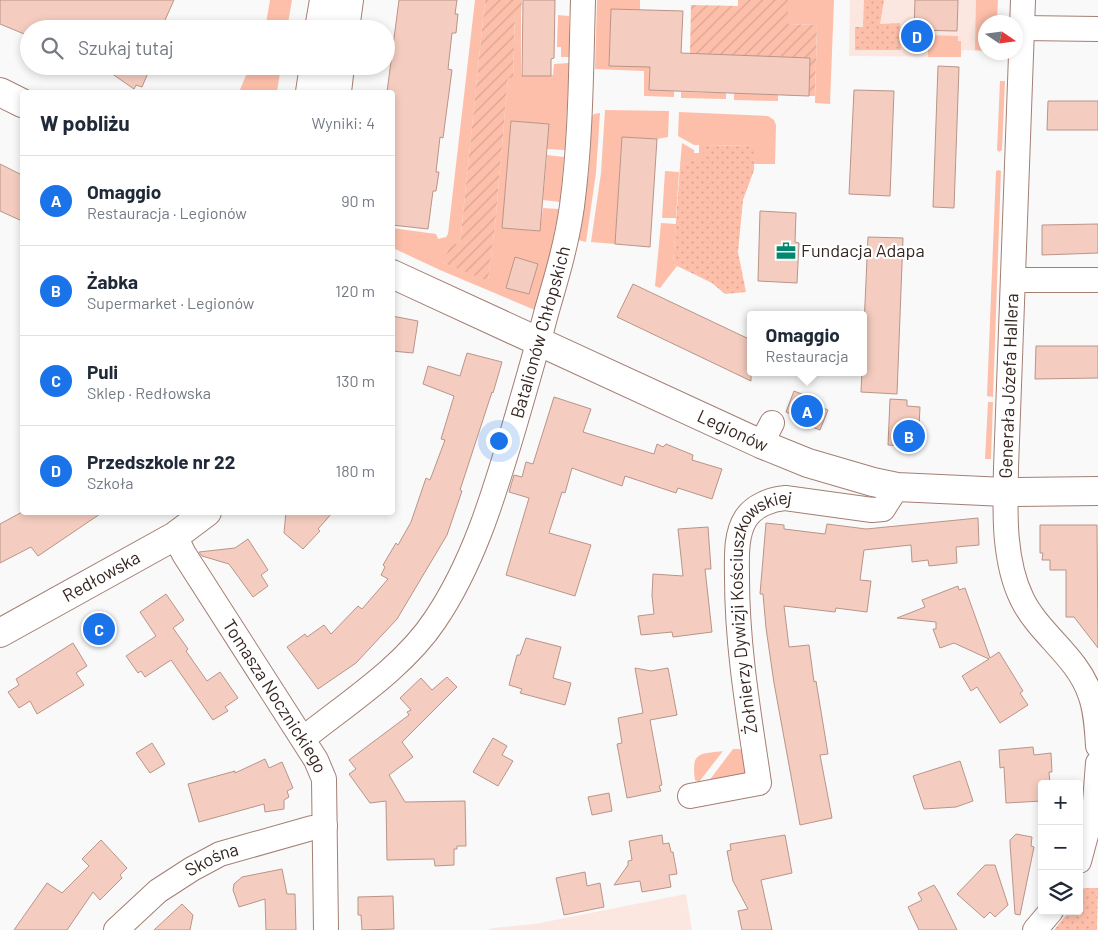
<!DOCTYPE html>
<html lang="pl">
<head>
<meta charset="utf-8">
<style>
  body { margin:0; font-family:Barlow,sans-serif; background:#f2f2f3; color:#1f2937 }
  .controls { position:absolute; right:15px; bottom:15px; display:grid; overflow:hidden; border-radius:5px; box-shadow:0 2px 8px #0003 }
  .controls button { width:45px; height:45px; display:grid; place-items:center; padding:0; border:0; border-bottom:1px solid #e0e1e3; background:#fff; color:#1f2937; font:25px sans-serif }
  .compass { position:absolute; left:978px; top:15px; width:45px; height:45px; border-radius:50%; background:#fff; box-shadow:0 2px 8px #0003; rotate:103deg }
  .you { position:absolute; left:498px; top:440px; width:18px; height:18px; margin:-12px; border:4px solid #fff; border-radius:50%; background:#1a73e8; box-shadow:0 0 0 8px #1a73e833 }
  .badge { display:grid; place-items:center; width:32px; height:32px; border-radius:50%; background:#1a73e8; color:#fff; font-size:16px; font-weight:700 }
  .pin { position:absolute; translate:-50% -50%; border:2px solid #fff; box-shadow:0 1px 5px #0006 }
  .popup { position:absolute; left:747px; top:311px; width:120px; height:65px; box-sizing:border-box; display:grid; place-content:center; border-radius:5px; background:#fff; filter:drop-shadow(0 1px 4px #0005); font-size:16px; white-space:nowrap; color:#747a83 }
  .popup b { font-size:19px; color:#1f2937 }
  .popup::after { content:''; position:absolute; left:50%; top:100%; margin-left:-10px; border:10px solid transparent; border-top-color:#fff }
  .list { margin:0; padding:0; list-style:none }
  h2 { display:flex; justify-content:space-between; align-items:center; height:65px; margin:0; padding:0 20px; font-size:21px }
  h2 small { font-size:16px; font-weight:400; color:#747a83 }
  .list li { display:grid; grid-template-columns:32px 1fr auto; gap:15px; align-items:center; box-sizing:border-box; height:90px; padding:0 20px; border-top:1px solid #e0e1e3 }
  .list b { display:block; font-size:19px; white-space:nowrap }
  .list p { margin:0; font-size:16px; white-space:nowrap; color:#747a83 }
  .list em { font-size:16px; font-style:normal; color:#747a83 }
  .icon { flex:none; width:28px; height:28px; fill:none; stroke:currentColor; stroke-width:2; stroke-linecap:round; stroke-linejoin:round }
  .map { position:relative; flex:none; width:1098px; height:930px; overflow:hidden }
  .search { position:absolute; background:#fff; box-shadow:0 2px 8px #0003; left:20px; top:20px; width:375px; height:55px; display:flex; align-items:center; gap:12px; box-sizing:border-box; padding:0 18px; border-radius:28px; color:#747a83; font-size:19px }
  .panel { position:absolute; background:#fff; box-shadow:0 2px 8px #0003; left:20px; top:90px; width:375px; height:425px; border-radius:5px }
  .map>svg:first-child { display:block }
  .built { fill:#fbe7e0 }
  .grass { fill:#fdbfaa; fill-rule:evenodd }
  .park { fill:url(#park-dots) }
  .garden { fill:url(#garden-furrows) }
  .building { fill:#f5cdc0; stroke:#ba9488 }
  .lines { fill:none; stroke-linecap:round; stroke-linejoin:round }
  .minor-casing { stroke:#a37f73; stroke-width:26 }
  .tertiary-casing { stroke:#a37f73; stroke-width:30 }
  .minor { stroke:#fff; stroke-width:24 }
  .tertiary { stroke:#fff; stroke-width:28 }
  .labels { text-anchor:middle; stroke-width:4.5; stroke-linejoin:round; paint-order:stroke }
  .poi-label { font-size:18px; fill:#352621; stroke:#fff; text-anchor:start }
  .street-label { font-size:18px; fill:#352621; stroke:#fff }
</style>
</head>
<body>
<div class="map">
<svg width="1098" height="930" viewBox="0 0 1098 930">
  <defs>
    <pattern id="park-dots" width="8" height="8" patternUnits="userSpaceOnUse" patternTransform="scale(1.25)"><rect width="8" height="8" fill="#fdbfaa"/><path d="M2 2h.1M6 6h.1" fill="none" stroke="#d9a492" stroke-width="1.8" stroke-linecap="round"/></pattern>
    <pattern id="garden-furrows" width="10" height="10" patternUnits="userSpaceOnUse" patternTransform="scale(1.25)"><rect width="10" height="10" fill="#fdbfaa"/><path d="M-1 1l2-2M0 10L10 0M9 11l2-2" fill="none" stroke="#d9a492"/></pattern>
  </defs>
  <rect width="100%" height="100%" fill="#f9f9f9"/>
  <path class="built" d="M850 0H994L986 22 985 51 961 50V57L849 56Z
    M686 894 692 930H487L493 928 535 924Z"/>
  <path class="grass" d="M270 0H292L287 29H265Z
    M475 0H485L460 244 443 263 488 280 495 225 508 78 513 77 515 14H521V75H553L554 64 569 63 565 150 547 149 549 124 511 121 502 228 540 231 543 208 559 209 548 267 535 310 440 270 393 248 392 228 436 234 438 239 446 237 448 234ZM515 258 538 264 529 294 506 288Z
    M597 0H640V10L611 9 609 65 650 67 649 90 674 91V97L644 96V71L595 69Z
    M788 0H834L830 104 815 103 817 25 788 24Z
    M976 0H998L997 22H986L985 51 975 50Z
    M558 15 569 16V57H561V47H557Z
    M928 35 958 36V41H961V57H928Z
    M250 66H281L277 92H239Z
    M1000 81H1005L1002 150 999 152 997 150Z
    M681 92 726 93V99L681 98Z
    M734 93 778 95V101L734 100Z
    M605 110 669 111 668 137 657 139 622 137 615 244 591 242 601 173Z
    M679 112 768 116 774 120 776 125 775 164H754V146L704 145V156L680 166 682 143 694 150V153H699V145H694L678 136Z
    M600 113 596 173 586 242 578 240 589 172 592 117 594 114Z
    M547 155 564 157 560 202 543 200Z
    M999 170 1001 171 993 397 987 396 996 171Z
    M665 171 679 172 676 218H662Z
    M661 223 676 224 673 264 677 266 660 288 655 286Z
    M988 402H993L991 459H985Z
    M733 749H739L744 751 749 773 705 786Z
    M723 751 699 782 695 780C691 752 699 754 723 751Z"/>
  <path class="park" d="M864 0H884L880 24 900 23 901 50H855V27H863Z
    M704 145 754 146V170L743 200 738 252 746 292 725 294 712 283 673 264 680 166 703 156Z
    M1084 888H1098L1097 930H1054L1069 911H1079V895Z"/>
  <path class="garden" d="M485 0H522L521 14H515L513 78H508L495 225 488 281 443 263 451 244H460Z
    M738 0H788V24L817 25 815 96H809L810 58 690 54 691 5 738 6Z"/>
  <path class="building" d="M0 0H174L161 29H29V36L0 24Z
    M399 0H457L455 14H458L456 33H452L448 69 452 70 443 138 440 137 436 172H439L436 191H433L428 229 392 225V92H387Z
    M523 0H555L554 58 551 59V76H522Z
    M915 0H958L957 31 914 30Z
    M611 9 683 11 681 53 810 58 809 96 649 90 650 67 609 66Z
    M97 66H151L142 87 136 85 134 89 108 71Z
    M938 66 959 67 954 208 933 207Z
    M854 90 894 91 890 196 849 194Z
    M1048 101H1098V130H1047Z
    M511 121 549 124 540 231 502 228Z
    M622 137 657 139 650 247 615 244Z
    M0 164 22 175V221L0 211Z
    M760 211 796 213 795 242 799 243 797 283 758 281Z
    M1098 224V253L1042 255V225Z
    M868 237 903 238 897 394 861 392Z
    M515 257 538 264 529 294 506 288Z
    M633 284 751 340V381L617 317Z
    M392 316 418 321 413 353 392 351Z
    M1036 346H1098V378L1035 379Z
    M467 353 502 362 493 393 492 392 460 490 462 491 447 535 397 619 356 663 318 689 287 647 305 634 307 637 324 625 331 634 358 606 362 609 388 579 381 575 385 567 383 565 396 543 398 545 411 522 426 478 430 480 445 440 441 439 454 396 423 384 428 366 460 376Z
    M794 391 812 398 811 403 828 410 820 430 802 423 803 419 786 412Z
    M554 397 591 409 583 432 654 454 657 444 663 447 666 444 693 455 692 460 722 469 712 499 678 488 676 493 625 476 622 486 572 468 565 493 562 492 549 533 591 545 575 596 506 575 529 498 509 492 514 475 522 477 526 462 533 464Z
    M890 399 907 400V406L920 407 918 447 888 445Z
    M22 512H103L38 556 31 547 0 563V524Z
    M286 512H333L318 529 320 531 303 549 284 533Z
    M978 518 979 545 956 547 957 563 929 566 928 560 912 562 911 545 864 550 860 580 871 581 867 612 836 608 835 612 784 606 789 647 809 645 814 682 816 681 828 754 820 755 832 818 800 825 774 683 766 628 763 594H760L766 523 784 525V529L825 534 827 524 866 529Z
    M1040 525H1097L1098 648 1074 617H1066V570H1050V560H1042L1043 553H1040Z
    M708 527 711 569H705L712 632 673 637 672 632 641 635 638 616 654 614 652 596 653 574 683 576 678 529Z
    M248 539 268 570 261 575 268 586 253 597 229 564 202 556 199 552 235 548Z
    M958 586 959 590 965 588 990 658 999 652 1023 691 1020 693 1028 705 1000 723 977 687 971 691 962 676 989 659 954 643 940 648 933 629H936V622L897 618 925 607 922 600Z
    M166 594 184 620 173 628 188 649 186 651 207 681 220 672 238 698 225 707 228 711 213 720 171 660 145 677 141 671 138 673 126 656 156 636 140 612Z
    M101 615 112 634 97 642 86 623Z
    M526 638 561 647 553 678 571 683 565 705 520 693 522 689 509 685 517 655H520Z
    M73 643 87 666 76 673 84 685 37 714 30 701 19 708 8 692 19 685 16 679Z
    M635 668 651 671 668 668 677 715 650 720 662 785 659 786 661 791 627 798 617 744 622 743 618 718 643 713Z
    M447 677 457 687 402 742 413 757 389 775 405 802 465 801 466 846H457V849H454V865L435 866 434 859 387 860 386 801 370 803 349 774 356 769 349 760 409 715 407 712 411 710 400 698 421 678 432 690Z
    M493 738 507 746 502 755 513 761 498 786 473 772Z
    M152 743 165 764 150 773 136 753Z
    M1033 747 1034 755 1051 753 1052 772H1049L1050 784H1042V801L1006 803 1004 767 1000 768 999 750Z
    M265 759 269 768 282 762 293 788 287 791 289 797 284 800V809L265 812 264 804 199 822 188 784 235 771V773Z
    M960 761 973 801 956 807 924 809 913 776Z
    M609 793 612 811 592 815 588 797Z
    M1016 834 1032 837 1031 846 1034 847 1020 915 1015 914 1010 844V840Z
    M662 835 663 844 669 843 671 852H673L677 874 669 875 671 887 642 892 640 881 614 885 628 865V861L632 860 629 841Z
    M785 835 792 873 761 880 772 930H742L738 911 748 909 733 881 727 851 731 850 730 844Z
    M101 840 127 868 120 875 122 878 100 900 93 892 67 930H14L47 883 62 893 89 866 82 859Z
    M985 865H995L1008 905 995 917 990 912 984 918 957 894Z
    M282 869 287 894H295L296 930H266L265 899 239 907 233 890 234 884 242 877Z
    M585 872 587 886 600 883 604 907 564 915 556 878Z
    M934 885 939 893 957 930H919L908 907 922 900 918 893Z
    M393 896 394 929 362 930 361 915H358V897Z
    M182 904 193 915 190 930H154Z"/>
  <g class="lines">
    <defs>
      <g id="minor">
        <path d="M1023 0 1006 468C1005 511 1003 560 1022 599 1039 634 1077 656 1090 694 1096 710 1097 729 1098 746"/>
        <path d="M1022 28 1098 29"/>
        <path d="M1013 280H1098"/>
        <path d="M761 444 772 423"/>
        <path id="s1" d="M175 536 184 554 316 760 324 779 326 930"/>
        <path id="s2" d="M304 738C348 703 404 667 435 620 473 564 493 497 512 434 524 393 536 352 547 310 557 276 567 242 572 206 581 138 581 69 583 0"/>
        <path id="s3" d="M690 796 759 783C749 715 737 647 737 578 737 559 735 535 746 518 754 506 771 499 785 498L872 510 883 509 897 487"/>
        <path d="M1079 861 1095 802 1098 763"/>
        <path id="s4" d="M116 930 158 891 192 869 220 854 312 828 325 826"/>
        <path d="M1035 930 1051 911"/>
      </g>
      <g id="tertiary">
        <path d="M319 29 324 0"/>
        <path d="M345 29 349 0"/>
        <path d="M0 92 22 103"/>
        <path d="M310 92 314 66"/>
        <path d="M337 92 340 66"/>
        <path id="s5" d="M392 274 761 444 808 463 873 482 897 487 1005 492 1098 491"/>
        <path id="s6" d="M0 633 175 536 207 512"/>
      </g>
    </defs>
    <use href="#minor" class="minor-casing"/>
    <use href="#tertiary" class="tertiary-casing"/>
    <use href="#minor" class="minor"/>
    <use href="#tertiary" class="tertiary"/>
  </g>
  <defs>
    <symbol id="office-bare" viewBox="-9 -9 18 18"><path d="M-6-3h4V-5.5h4V-3h4V5H-6ZM-1-4.5V-3h2v-1.5ZM-6 0V1H6V0Z" fill="#00896f" stroke="#fff" stroke-width="2.5" paint-order="stroke"/></symbol>
  </defs>
  <g fill-rule="evenodd">
    <use href="#office-bare" x="772" y="237" width="28" height="28"/>
  </g>
  <g class="labels">
    <g class="poi-label">
      <text x="801" y="257">Fundacja Adapa</text>
    </g>
    <g class="street-label">
      <text dy="6" stroke="none"><textPath href="#s2" startOffset="485">Batalionów Chłopskich</textPath></text>
      <text transform="translate(1009 386) rotate(-88)" y="6">Generała Józefa Hallera</text>
      <text dy="6" stroke="none"><textPath href="#s5" startOffset="375">Legionów</textPath></text>
      <text dy="6" stroke="none"><textPath href="#s6" startOffset="116">Redłowska</textPath></text>
      <text dy="6" stroke="none"><textPath href="#s3" startOffset="255">Żołnierzy Dywizji Kościuszkowskiej</textPath></text>
      <text dy="6" stroke="none"><textPath href="#s1" startOffset="189">Tomasza Nocznickiego</textPath></text>
      <text dy="6" stroke="none"><textPath href="#s4" startOffset="120">Skośna</textPath></text>
    </g>
  </g>
</svg>
<div class="controls">
<button>+</button>
<button>−</button>
<button><svg class="icon" aria-label="layers" viewBox="0 0 24 24"><path d="M12 4l9 5-9 5-9-5zM3 14l9 5 9-5"/></svg></button>
</div>
<svg class="compass" viewBox="-18 -18 36 36"><path d="M0-13l5 13h-10z" fill="#e53935"/><path d="M0 13l5-13h-10z" fill="#747a83"/></svg>
<div class="you"></div>
<div class="pin badge" style="left:807px;top:411px">A</div>
<div class="popup"><b>Omaggio</b>Restauracja</div>
<div class="pin badge" style="left:909px;top:436px">B</div>
<div class="pin badge" style="left:99px;top:629px">C</div>
<div class="pin badge" style="left:917px;top:36px">D</div>
<div class="search"><svg class="icon" aria-label="search" viewBox="0 0 24 24"><circle cx="10" cy="10" r="6"/><path d="M15 15l6 6"/></svg>Szukaj tutaj</div>
<section class="panel">
<h2>W pobliżu<small>Wyniki: 4</small></h2>
<ul class="list">
<li><span class="badge">A</span><div><b>Omaggio</b><p>Restauracja · Legionów</p></div><em>90 m</em></li>
<li><span class="badge">B</span><div><b>Żabka</b><p>Supermarket · Legionów</p></div><em>120 m</em></li>
<li><span class="badge">C</span><div><b>Puli</b><p>Sklep · Redłowska</p></div><em>130 m</em></li>
<li><span class="badge">D</span><div><b>Przedszkole nr 22</b><p>Szkoła</p></div><em>180 m</em></li>
</ul>
</section>
</div>
</body>
</html>
